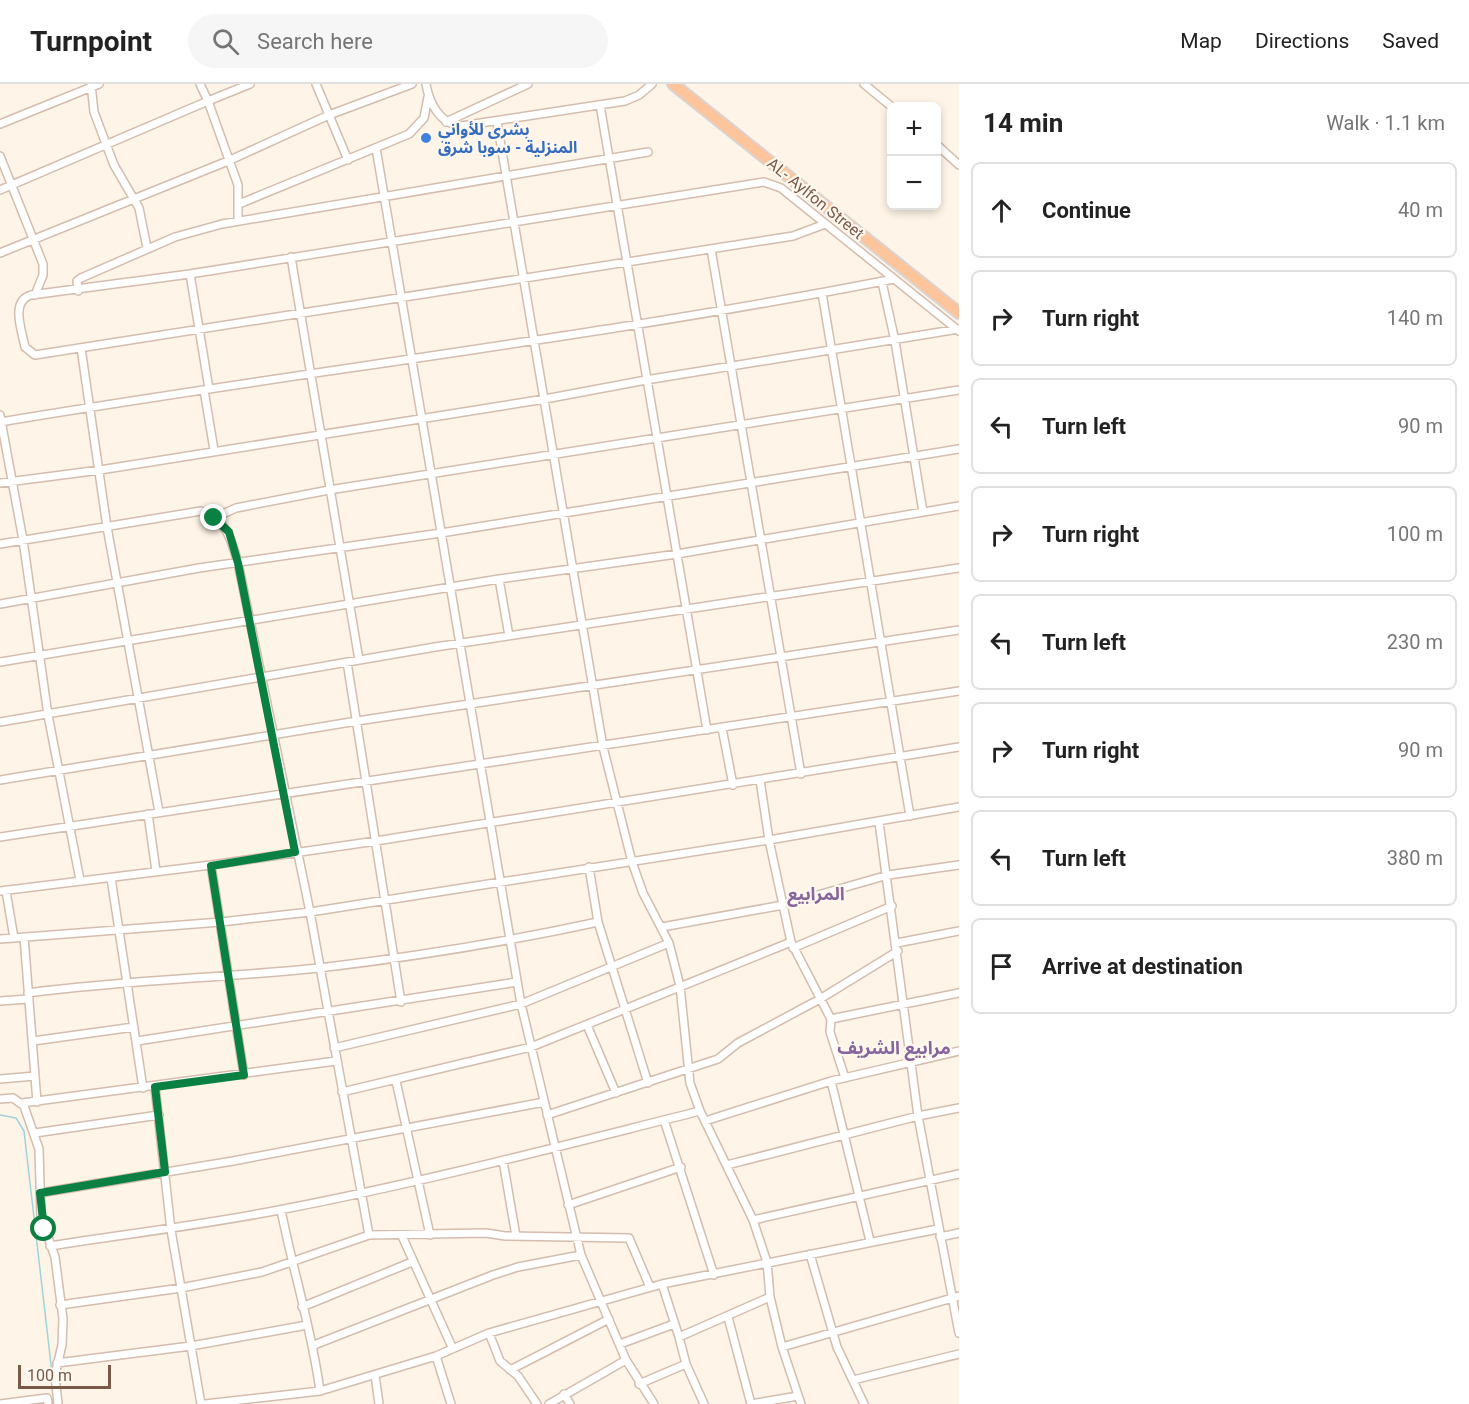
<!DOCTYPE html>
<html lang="en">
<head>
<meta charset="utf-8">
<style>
  body { margin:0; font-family:Roboto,"Noto Sans Arabic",sans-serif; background:#f6f6f6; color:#222 }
  .controls { position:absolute; right:18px; top:18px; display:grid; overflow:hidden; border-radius:9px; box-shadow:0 3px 9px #0003 }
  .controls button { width:54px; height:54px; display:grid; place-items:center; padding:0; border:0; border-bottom:2px solid #e0e0e0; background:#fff; color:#222; font:30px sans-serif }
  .scale { position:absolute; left:18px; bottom:15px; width:93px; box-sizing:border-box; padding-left:6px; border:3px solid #7a5949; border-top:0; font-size:16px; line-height:21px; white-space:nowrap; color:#7a5949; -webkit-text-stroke:4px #fff8ef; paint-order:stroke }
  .stop { position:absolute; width:18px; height:18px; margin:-14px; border:4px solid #0b8043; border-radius:50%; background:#fff }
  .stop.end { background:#0b8043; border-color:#fff; box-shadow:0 2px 6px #0008 }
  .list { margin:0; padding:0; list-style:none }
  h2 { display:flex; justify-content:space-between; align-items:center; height:78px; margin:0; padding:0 24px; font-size:26px }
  h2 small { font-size:20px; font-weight:400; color:#767676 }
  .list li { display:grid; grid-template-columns:39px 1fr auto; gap:18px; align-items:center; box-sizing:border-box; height:96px; margin:0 12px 12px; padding:0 12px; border:2px solid #e0e0e0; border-radius:9px }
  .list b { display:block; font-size:22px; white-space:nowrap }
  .list em { font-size:20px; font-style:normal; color:#767676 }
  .icon { flex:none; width:33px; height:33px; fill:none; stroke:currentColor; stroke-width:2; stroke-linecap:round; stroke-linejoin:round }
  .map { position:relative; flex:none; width:959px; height:1320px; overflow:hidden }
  header { display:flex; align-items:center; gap:36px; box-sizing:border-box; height:84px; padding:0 30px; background:#fff; border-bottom:2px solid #e0e0e0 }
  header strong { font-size:28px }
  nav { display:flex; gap:33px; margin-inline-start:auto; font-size:21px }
  .search { width:420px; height:54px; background:#f6f6f6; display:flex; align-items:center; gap:15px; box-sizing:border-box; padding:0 21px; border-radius:33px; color:#767676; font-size:22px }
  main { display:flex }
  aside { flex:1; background:#fff }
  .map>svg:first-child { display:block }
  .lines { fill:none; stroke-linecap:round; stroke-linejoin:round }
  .stream { stroke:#9fd4dc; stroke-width:1.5 }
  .minor-casing { stroke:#d4bdae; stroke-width:10 }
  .trunk-casing { stroke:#dcd4d0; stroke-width:14 }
  .minor { stroke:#fff; stroke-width:7 }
  .trunk { stroke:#fec49c; stroke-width:10 }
  .route { stroke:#0b8043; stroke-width:8 }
  .shop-dot { fill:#3f7fe0; stroke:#fff8ef; stroke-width:2 }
  .labels { text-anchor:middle; stroke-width:4.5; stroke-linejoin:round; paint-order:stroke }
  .shop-label { font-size:16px; font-weight:bold; fill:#366cbe; stroke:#fff8ef; text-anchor:start }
  .street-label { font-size:16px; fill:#7a5949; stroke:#fff8ef }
  .neighbourhood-label { font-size:18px; font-weight:bold; fill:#88649d; stroke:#fff8ef }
</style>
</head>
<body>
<header>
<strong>Turnpoint</strong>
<div class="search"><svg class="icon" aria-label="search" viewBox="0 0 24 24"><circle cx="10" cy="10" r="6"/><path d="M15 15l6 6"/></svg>Search here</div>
<nav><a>Map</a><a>Directions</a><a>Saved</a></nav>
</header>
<main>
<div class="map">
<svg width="959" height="1320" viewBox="0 0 959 1320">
  <rect width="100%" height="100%" fill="#fef4e7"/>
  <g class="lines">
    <path class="stream" d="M0 1031 16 1034 24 1047 52 1289"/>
    <defs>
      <path id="minor" d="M91 0 94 28 114 81 139 124 147 164
        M316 0 348 76
        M426 0C429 19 440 40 461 42L625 17 639 11 652 0
        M864 0 892 23
        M600 21 707 646
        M446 38 528 0
        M497 38 603 663 632 778 643 809 669 859 680 902 690 999 700 1027 753 1136 767 1178 770 1213 782 1263 801 1320
        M0 40 99 0
        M936 60 959 81
        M376 64 521 920 581 1171 626 1276 654 1320
        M0 72 43 180V191L35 211
        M0 106 208 17 200 0
        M239 120 409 50 424 34 428 13
        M238 137V101L208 17 250 0
        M825 140 793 152 35 271 25 263C22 247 10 217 31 211L190 190 764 98 781 104 959 247
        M711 165 801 690
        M0 169 228 77 329 31 412 0
        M291 173 359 576
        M190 190 209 305
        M882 198 895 257 923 428
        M78 207 77 197 81 194 175 153 222 140 648 68
        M822 209 910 732
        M81 264 107 443 159 728
        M204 306 214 366
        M0 331 23 456 48 631 80 796
        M0 338C298 288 598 253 894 195
        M0 399 100 386 545 315 646 296 959 245
        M214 434 236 424 329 406 959 306
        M0 460 201 427C226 433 232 458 238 479L310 828 369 1151
        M499 495 509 552
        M0 520 199 484 441 449 959 365
        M0 578 499 495 677 470 959 422
        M347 578 401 918
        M0 638 435 563 959 484
        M722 644 733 701
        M0 696 357 637 959 546
        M760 696 769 756 791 858 831 935 830 948 845 994
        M148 730 156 787
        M879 738 918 1032 959 1249
        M0 753 959 607
        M211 781 244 991
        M589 783 598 838 648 999
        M111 794 143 1004
        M0 807 211 781 376 757 959 663
        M6 807 14 854
        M662 843 783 821 888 791 959 781
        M24 853 37 1018
        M0 855 221 838 310 828 769 756 959 723
        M897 859 959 847
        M793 864 892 822
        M28 909C124 896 222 894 319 884 412 873 506 858 598 838
        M0 917 28 915
        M831 935 959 909
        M587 941 616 1009
        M33 957 134 943
        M137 957 517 898
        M334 964 521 920 669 859
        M0 995 35 992
        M396 997 430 1151
        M831 997 870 1157
        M155 1003 171 1146 201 1320
        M342 1008 531 963 791 858
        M0 1015 13 1014 24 1022 39 1065 41 1133 55 1173 63 1235 62 1261 55 1291 58 1320
        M22 1019 336 977
        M547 1031 718 975 738 959 820 915 898 867
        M664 1036 714 1191
        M705 1037 831 997 959 967
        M35 1049 159 1031
        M503 1077 516 1152
        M727 1081 918 1032 959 1024
        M40 1109 233 1077 544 1018
        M568 1121 681 1083
        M281 1126C293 1187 312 1246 320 1307
        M753 1136 959 1090
        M402 1152 452 1263
        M940 1153 959 1149
        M50 1162C126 1150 203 1141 279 1126 421 1099 560 1062 700 1027
        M810 1170 837 1263 864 1320
        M662 1200 679 1253 770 1213
        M60 1221 181 1204 262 1188 369 1151 486 1149 505 1152 629 1154 650 1203
        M302 1223 412 1178
        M728 1233 751 1320
        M489 1249 500 1277 518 1292 537 1320
        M679 1253 686 1280 704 1320
        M620 1260 674 1240
        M314 1261 493 1191 518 1183 581 1171
        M782 1263 959 1212
        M436 1272 451 1320
        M57 1279 191 1262 307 1241
        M510 1286 609 1235
        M375 1291 379 1320
        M853 1296 959 1270
        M639 1300 686 1280
        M564 1310 570 1320
        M0 1320 47 1314 48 1320
        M205 1320 320 1307 436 1272 489 1249 662 1200 938 1145
        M549 1320 626 1276
        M751 1320 798 1312"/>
      <path id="trunk" d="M673 0 959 229"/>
    </defs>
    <use href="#minor" class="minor-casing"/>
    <use href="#trunk" class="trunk-casing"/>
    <use href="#minor" class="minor"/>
    <use href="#trunk" class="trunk"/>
  </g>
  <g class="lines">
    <path class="route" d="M44 1145 40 1109 165 1088 155 1003 244 991 211 782 295 768 238 479 229 448 214 434"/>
  </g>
  <circle class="shop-dot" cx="426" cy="54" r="6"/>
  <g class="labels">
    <g class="shop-label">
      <text x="438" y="51">بشرى للأواني<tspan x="438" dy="18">المنزلية - سوبا شرق</tspan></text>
    </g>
    <g class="street-label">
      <text transform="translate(816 114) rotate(39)" y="6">AL- Aylfon Street</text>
    </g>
    <g class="neighbourhood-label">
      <text x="816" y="816">المرابيع</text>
      <text x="894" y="970">مرابيع الشريف</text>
    </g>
  </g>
</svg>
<div class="controls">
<button>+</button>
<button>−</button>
</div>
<div class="scale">100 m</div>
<div class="stop" style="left:44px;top:1145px"></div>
<div class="stop end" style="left:214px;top:434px"></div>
</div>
<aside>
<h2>14 min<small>Walk · 1.1 km</small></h2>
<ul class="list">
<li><svg class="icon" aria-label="ahead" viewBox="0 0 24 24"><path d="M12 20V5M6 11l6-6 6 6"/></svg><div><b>Continue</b></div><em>40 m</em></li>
<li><svg class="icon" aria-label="right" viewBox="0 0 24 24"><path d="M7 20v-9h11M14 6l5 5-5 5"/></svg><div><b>Turn right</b></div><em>140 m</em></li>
<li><svg class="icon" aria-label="left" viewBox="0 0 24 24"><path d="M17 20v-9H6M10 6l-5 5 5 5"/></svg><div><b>Turn left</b></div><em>90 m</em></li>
<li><svg class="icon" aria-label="right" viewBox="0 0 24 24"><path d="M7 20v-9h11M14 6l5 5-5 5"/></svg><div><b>Turn right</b></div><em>100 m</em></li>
<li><svg class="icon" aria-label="left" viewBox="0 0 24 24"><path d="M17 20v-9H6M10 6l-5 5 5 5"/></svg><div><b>Turn left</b></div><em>230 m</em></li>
<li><svg class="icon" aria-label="right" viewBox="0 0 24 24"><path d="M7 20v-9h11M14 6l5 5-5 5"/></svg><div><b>Turn right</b></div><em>90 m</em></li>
<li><svg class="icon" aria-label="left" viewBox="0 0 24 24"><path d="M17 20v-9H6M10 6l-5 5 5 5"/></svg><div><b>Turn left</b></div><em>380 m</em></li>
<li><svg class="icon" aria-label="arrive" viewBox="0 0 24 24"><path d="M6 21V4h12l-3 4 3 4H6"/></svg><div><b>Arrive at destination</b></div></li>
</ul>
</aside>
</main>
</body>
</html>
